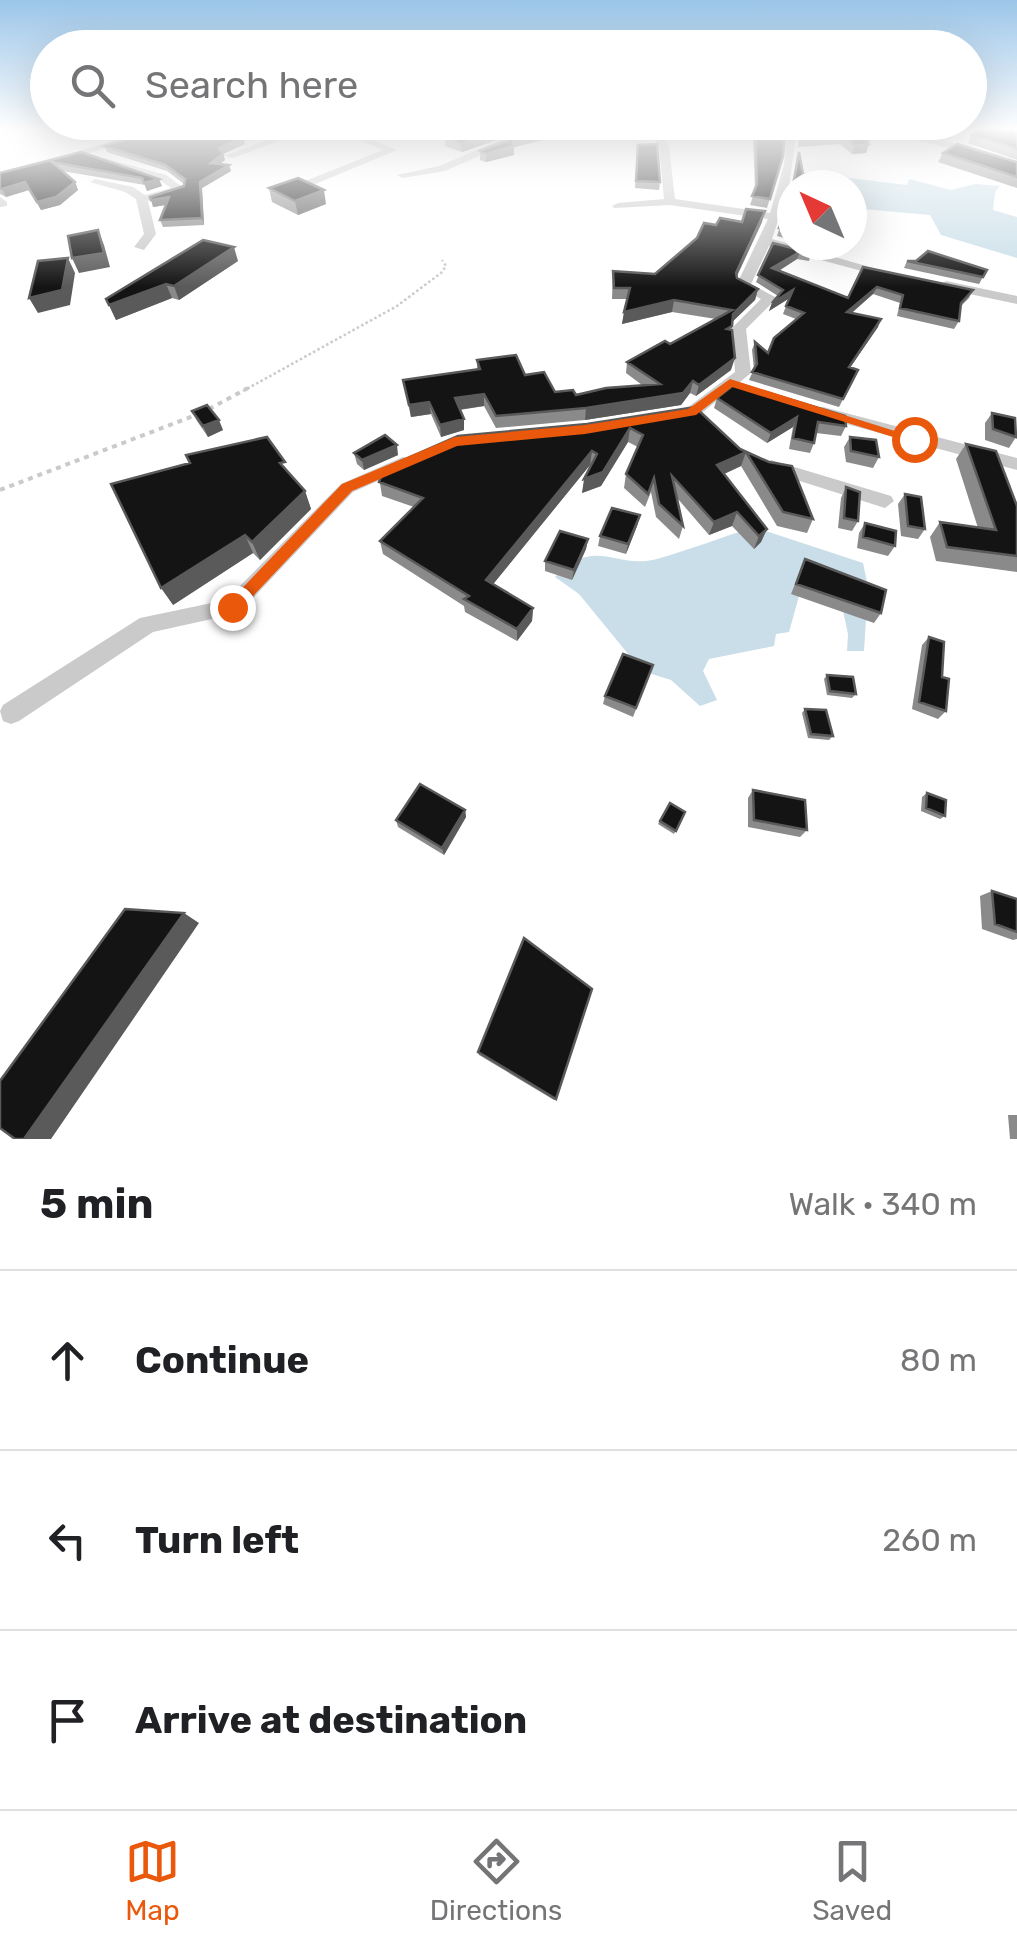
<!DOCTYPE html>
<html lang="en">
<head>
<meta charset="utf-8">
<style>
  body { margin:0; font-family:Rubik,sans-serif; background:#f6f6f6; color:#202124 }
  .compass { position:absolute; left:777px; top:170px; width:90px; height:90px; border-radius:50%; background:#fff; box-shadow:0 10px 40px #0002; rotate:316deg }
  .stop { position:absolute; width:30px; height:30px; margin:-22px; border:8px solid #ea580c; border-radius:50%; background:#fff }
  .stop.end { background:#ea580c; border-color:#fff; box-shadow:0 2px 10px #0008 }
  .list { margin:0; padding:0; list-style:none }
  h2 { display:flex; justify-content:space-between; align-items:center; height:130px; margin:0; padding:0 40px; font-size:42px }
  h2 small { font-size:32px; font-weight:400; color:#757577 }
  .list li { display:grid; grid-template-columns:65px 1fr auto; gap:30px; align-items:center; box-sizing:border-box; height:180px; padding:0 40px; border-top:2px solid #e0e0e0 }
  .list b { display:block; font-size:38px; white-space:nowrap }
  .list em { font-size:32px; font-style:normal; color:#757577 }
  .icon { flex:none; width:55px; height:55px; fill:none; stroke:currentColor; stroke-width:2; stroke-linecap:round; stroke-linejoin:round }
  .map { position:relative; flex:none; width:1017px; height:1139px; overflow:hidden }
  .search { position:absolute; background:#fff; box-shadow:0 10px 40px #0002; left:30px; right:30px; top:30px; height:110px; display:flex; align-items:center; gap:25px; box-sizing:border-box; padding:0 35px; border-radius:55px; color:#757577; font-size:38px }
  .sheet { height:670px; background:#fff }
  nav { display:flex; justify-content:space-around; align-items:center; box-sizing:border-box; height:140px; border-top:2px solid #e0e0e0; background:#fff; font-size:28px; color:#757577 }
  nav a { display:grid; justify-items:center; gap:5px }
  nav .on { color:#ea580c }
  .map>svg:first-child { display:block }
  .water { fill:#c9dee8 }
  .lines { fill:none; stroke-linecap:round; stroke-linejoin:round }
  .path-far1 { stroke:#cacaca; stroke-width:2.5; stroke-dasharray:2.5 2.5; stroke-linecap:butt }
  .path { stroke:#cacaca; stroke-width:4; stroke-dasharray:5 5; stroke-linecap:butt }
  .minor { fill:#cacaca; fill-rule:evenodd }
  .wall { fill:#8a8a8a }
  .shaded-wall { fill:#5a5a5a }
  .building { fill:#141414; stroke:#5a5a5a; stroke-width:2.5 }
  .route { fill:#ea580c }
</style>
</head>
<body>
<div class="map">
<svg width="1017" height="1139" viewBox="0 0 1017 1139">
  <rect width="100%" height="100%" fill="#fff"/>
  <path class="water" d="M840 177 907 185 909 179 951 190 975 184 1000 186 995 192 993 210 1017 217V258L941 235 930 215 852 208V185H837L836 179Z
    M754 527 863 563 868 587 864 651H847L848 634 839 592 801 589 789 632 776 634 774 646 709 659 703 671 717 700 700 706 671 680 642 671 579 594 555 577C596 535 615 570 657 559 689 550 722 537 754 527Z"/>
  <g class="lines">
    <path class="path-far1" d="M243 391 397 306 441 273 446 266 442 260"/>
    <path class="path" d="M209 409 248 388
      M0 490 196 415"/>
    <path class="minor" d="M136 128H147L127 142 59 162 54 159 121 138Z
      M298 128H311L233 158 224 156Z
      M331 128H342L397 150 313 185H305V181L383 150Z
      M541 128H555L509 143 445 171 402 178 397 175 439 166 503 139Z
      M661 128H675L662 133 669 147 675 199 770 213 784 165 788 128H797L789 187 772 239 894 274 888 278 769 246 751 284 777 298 746 329 751 373 698 416 671 420 663 415 665 411 687 408 735 372 732 328 761 299 736 286 768 219 670 205 614 208 612 206 618 203 664 199 659 147 651 132Z
      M866 128C912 126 973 149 1017 164V170L957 150Z
      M104 158 166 175 185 189 148 201 156 234 144 250 134 247 144 234 136 199 125 192 90 182 95 179 133 187 145 195 171 188 158 179 100 163Z
      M0 197 7 202V206L0 207Z
      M946 281 1017 296V304L941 288 939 285Z
      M823 407 1017 458V470L817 416V408Z
      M403 457 409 459 412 463 409 467 353 492 239 613 153 632 19 721 11 724 3 721 0 711 3 705 140 618 226 600 341 484Z
      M771 460 891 496 894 501 885 508 765 470 762 466Z"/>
  </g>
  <path class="wall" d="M78 128H129L101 140 77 135 74 129Z
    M143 128H254L235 137 245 144 223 154 225 160 220 164 231 171 202 188 204 225 163 227 160 220 166 205 153 207 184 186V184L167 171 107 152 104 146 127 139Z
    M465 128H531L462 152 445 146V137Z
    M694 128H786L783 156 767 208 750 205 755 190 753 138 715 136 716 130 694 129Z
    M800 128H869L866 134V153L852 154 840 144 798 147Z
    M891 128H922L920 130Z
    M1017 128V160L968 143 972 135Z
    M580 131 514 147V155L486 162 480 160V151Z
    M638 145 660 182 659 190 635 188Z
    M81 152 159 179 162 186 147 191 145 185 62 171 75 182 78 190 60 205 41 210 29 190 6 197 0 194V173Z
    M943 153 1017 162V188L938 162Z
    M269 188 326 204 298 215 272 202Z
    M792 189V240L777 236Z
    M742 222H762L737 276V278L758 289 755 300 732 322 731 370 696 396 690 393 681 405 585 420 496 428 484 406 460 410 464 430 441 437 431 414 411 417 403 380 477 369V360L525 375 555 392 576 395 642 385 626 373 627 362 670 344 716 319 672 312 622 324 627 299H612L613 271 655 274 716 225Z
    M773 243 811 253 809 261 797 259 779 271 848 298 863 267 973 290 969 298 960 307 959 321 954 329 897 316 900 303 873 294 852 313 878 327 850 367 858 370 839 407 749 380 754 369 752 350 755 342 768 353 796 319 783 314 789 298 769 311 772 303 778 296 756 282Z
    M809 245H837L835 252Z
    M238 261 179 300 172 298 116 320 106 299Z
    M907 261 987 270 979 284 904 268Z
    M717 398 846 426 841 436 816 433 814 443 810 453 789 449 793 427 767 443 714 408Z
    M695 407 740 449 769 462 813 519 807 533 777 526 741 466 724 474 767 529 761 542 754 549 732 526 709 535 678 499 683 526 679 539 656 517 651 492 645 507 624 488 626 474 638 447 628 442 601 486 582 493 590 465 493 584 533 608 532 621 517 641 465 612 464 606 383 554 380 541 414 507 382 496 378 471 587 424Z
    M192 411 223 430 208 437 197 421Z
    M992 413 1016 437 1009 448 985 440V423Z
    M850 437 879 457 873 468 846 462 844 447Z
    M966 444 1017 506V572L936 561 930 537 940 522 978 528 956 459Z
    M354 453 398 455 364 470 357 464Z
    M289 474 305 491 311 509 260 560 253 553 173 605Z
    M846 487 858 521 852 531 838 528 841 498Z
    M905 494 925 529 918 539 901 536 898 504Z
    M640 515 637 526 626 554 598 546 600 536Z
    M865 523 895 546 888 556 857 548 859 533Z
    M588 539 586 549 572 580 545 571V561Z
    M805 559 881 613 874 623 791 594Z
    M929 637 942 677 946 711 938 719 912 709 922 645Z
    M650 674 633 717 603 704 605 696Z
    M827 675 856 694 852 698 827 695 824 679Z
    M805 709 833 736 829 740 808 738 802 713Z
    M753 790 807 830 800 837 748 827V798Z
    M927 793 945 816 940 819 921 811 922 797Z
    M670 803 685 812 674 834 658 824Z
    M465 810 466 817 444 855 398 827 396 820Z
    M992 891 1017 899V939L1013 940 982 929 980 896Z
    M478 1052 556 1099 554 1100 479 1055Z
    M1008 1115H1017V1139H1010Z"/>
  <path class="shaded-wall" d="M112 128H129L101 140 98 134Z
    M240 128H253L225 142 224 136Z
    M508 128H531L462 152 461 144Z
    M560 128H580V131L514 147V155L486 162V154L513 138Z
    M243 138 245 144 223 154 225 160 213 169 211 163 219 148Z
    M869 144 866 153 852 154 855 146Z
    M229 165 231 171 202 188 204 225 202 218 200 182Z
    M159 179 162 186 147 191 144 183Z
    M25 182 29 190 6 197 2 189Z
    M75 182 78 190 60 205 41 210 37 202Z
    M324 190 326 204 298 215 295 201Z
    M169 197 171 204 153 207 151 200Z
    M765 211 762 222 733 284 736 273Z
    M98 230 104 245 110 267 79 273 72 258Z
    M234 247 238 261 179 300 174 286Z
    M800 252 797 259 770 276 772 268Z
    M68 258 75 273 70 305 38 313 29 298Z
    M166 284 172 298 116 320 109 305Z
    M877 287 873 294 843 320 847 312Z
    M758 289 755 300 729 325 733 314Z
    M793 290 790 298 769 311 772 303Z
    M674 300 672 312 622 324 624 312Z
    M881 319 878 327 845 375 849 367Z
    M735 358 731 370 696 396 699 385Z
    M693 381 690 393 681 405 585 420 586 408Z
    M484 394V406L456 410 455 398Z
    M429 402 431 414 411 417 409 405Z
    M797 417 793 427 767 443 771 433Z
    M464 419V430L441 437 440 425Z
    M219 420 223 430 208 437 203 426Z
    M630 428 628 442 601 486 582 493 584 479Z
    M397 445 398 455 364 470 362 460Z
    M592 451 590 465 486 593V580Z
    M746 452 741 466 713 479 717 465Z
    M305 491 311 509 260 560 252 542Z
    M737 512 732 526 709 535 714 522Z
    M640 515 637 526 626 554 628 544Z
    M767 529 761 542 754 549 759 536Z
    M245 535 253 553 173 605 161 588Z
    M588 539 586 549 572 580 574 570Z
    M533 608 532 621 517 641V629Z
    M465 810 466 817 444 855 442 848Z
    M184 913 199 923 51 1139H24Z"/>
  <path class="building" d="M78 128H112L98 134 74 129Z
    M143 128H240L224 136 243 138 219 148 223 154 211 163 229 165 200 182 202 218 160 220 169 197 151 200 150 197 184 186 185 179 165 165 104 146 127 139Z
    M465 128H508L461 144 445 137Z
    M538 128H560L513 138 514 146 486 154 480 151Z
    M721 128H786L783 156 770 199 752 196 757 184 755 130Z
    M802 128H867L864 130 869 144 855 146 843 136 801 139Z
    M982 128H1017V149L972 135Z
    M657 144 660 182 636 181 638 145Z
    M957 144 1017 162V177L943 153Z
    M81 152 159 179 144 183 142 178 52 162 75 182 56 197 37 202 25 182 2 189 0 188V173Z
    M799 152 803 174 831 180 828 185H793Z
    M298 178 324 190 295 201 269 188Z
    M792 189V231L779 228Z
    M746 209 765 211 736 273 737 278 758 289 733 314 732 326 727 329 732 330 735 358 699 385 693 381 683 393 586 408 496 416 484 394 455 398 464 419 440 425 429 402 409 405 403 380 480 369 477 360 516 355 525 375 544 372 555 392 573 390 576 395 606 388 660 384 627 362 665 341 670 344 732 310 674 300 624 312 630 288H614L613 271 655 274 697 238 704 223 716 225 720 218 742 222Z
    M98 230 104 253 72 258 68 236Z
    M203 240 234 247 174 286 166 284 109 305 106 299Z
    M773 243 811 253 800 252 772 268 848 298 863 267 973 290 961 303 959 321 900 308 903 295 877 287 847 312 881 319 849 367 858 370 843 399 752 372 757 364 755 342 768 353 774 338 804 313 786 306 793 290 772 303 783 290 758 275Z
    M928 251 987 270 983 277 907 261H916Z
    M68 258 62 290 29 298 38 261Z
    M736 383 845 416 846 426 818 422 814 443 793 438 797 417 771 433 717 398Z
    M207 405 219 420 203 426 192 411Z
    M695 407 740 449 769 462 792 466 813 519 783 512 746 452 717 465 767 529 759 536 737 512 714 522 672 476 683 526 659 504 654 478 648 494 626 474 643 435 630 428 603 472 584 479 597 454 592 451 486 580 533 608 517 629 464 599 469 596 380 541 423 498 379 482 382 474 378 471 458 436 587 424Z
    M992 413 1015 418 1016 437 993 429Z
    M385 435 397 445 362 460 354 453Z
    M267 437 285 462 280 463 305 491 252 542 245 535 161 588 111 484 190 463 186 455Z
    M850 437 876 440 879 457 851 451Z
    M966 444 996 451 1017 506V556L947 547 940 522 996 530Z
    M846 487 860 492 858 521 844 518Z
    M905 494 921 497 925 529 908 526Z
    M612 508 640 515 628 544 600 536Z
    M865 523 896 531 895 546 863 537Z
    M560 531 588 539 574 570 545 561Z
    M805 559 886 590 881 613 796 584Z
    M929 637 944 642 942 677 949 679 946 711 919 702Z
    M623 654 653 665 636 708 605 696Z
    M827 675 853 677 856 694 830 691Z
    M805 709 826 710 833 736 811 734Z
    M420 784 465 810 442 848 396 820Z
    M753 790 805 800 807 830 754 820Z
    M927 793 946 800 945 816 926 808Z
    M670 803 685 812 676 831 660 821Z
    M992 891 1017 899V932L995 924Z
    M125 909 184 913 24 1139H15L0 1128V1081Z
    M524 938 592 989 556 1099 478 1052Z"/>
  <linearGradient id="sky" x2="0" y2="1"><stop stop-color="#9bc5e8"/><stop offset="0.45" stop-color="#fff"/><stop offset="1" stop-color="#fff" stop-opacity="0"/></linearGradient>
  <rect width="1017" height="287" fill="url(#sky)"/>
  <path class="route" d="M730 379 920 439 909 442 732 387 696 415 585 434 457 446 352 491 238 612H226L224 607 342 484 455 437 585 425 688 409Z"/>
</svg>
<svg class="compass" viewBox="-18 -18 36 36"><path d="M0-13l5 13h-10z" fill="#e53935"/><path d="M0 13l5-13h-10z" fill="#757577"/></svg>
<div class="stop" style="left:914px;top:439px"></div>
<div class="stop end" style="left:232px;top:607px"></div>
<div class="search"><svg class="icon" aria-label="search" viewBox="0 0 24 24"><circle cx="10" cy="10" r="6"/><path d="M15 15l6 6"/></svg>Search here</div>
</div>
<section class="sheet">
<h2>5 min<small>Walk · 340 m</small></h2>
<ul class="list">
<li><svg class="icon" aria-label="ahead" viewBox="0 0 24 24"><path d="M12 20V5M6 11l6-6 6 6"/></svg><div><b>Continue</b></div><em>80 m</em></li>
<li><svg class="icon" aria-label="left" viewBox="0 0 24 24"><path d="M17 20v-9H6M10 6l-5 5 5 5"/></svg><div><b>Turn left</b></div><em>260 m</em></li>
<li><svg class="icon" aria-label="arrive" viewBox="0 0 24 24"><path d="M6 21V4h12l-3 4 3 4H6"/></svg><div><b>Arrive at destination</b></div></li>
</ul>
</section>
<nav>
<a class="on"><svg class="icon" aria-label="map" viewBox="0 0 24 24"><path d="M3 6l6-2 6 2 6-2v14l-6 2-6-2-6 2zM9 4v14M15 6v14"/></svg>Map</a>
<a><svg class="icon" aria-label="directions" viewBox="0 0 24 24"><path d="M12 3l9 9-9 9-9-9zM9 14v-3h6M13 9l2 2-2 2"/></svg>Directions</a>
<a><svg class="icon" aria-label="saved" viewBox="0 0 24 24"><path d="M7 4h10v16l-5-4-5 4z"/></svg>Saved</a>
</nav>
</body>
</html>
